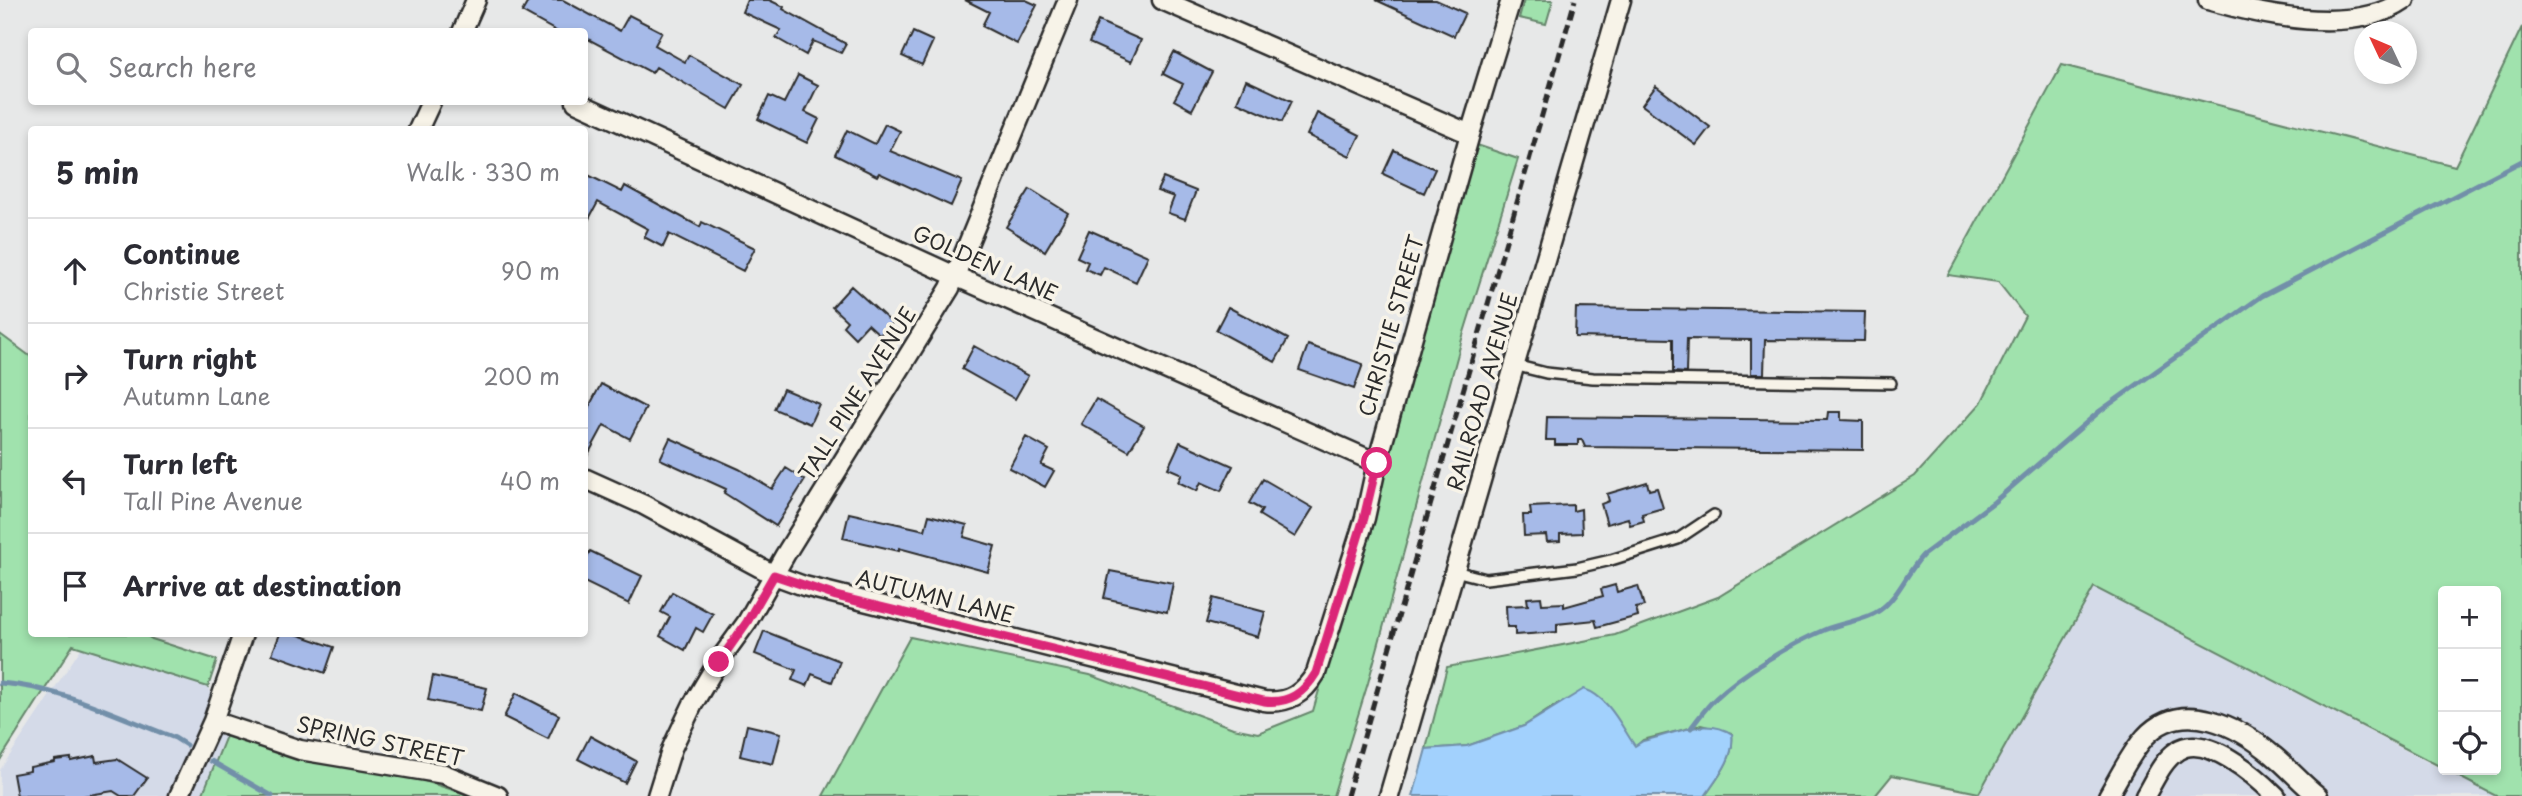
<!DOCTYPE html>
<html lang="en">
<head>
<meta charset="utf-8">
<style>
  body { margin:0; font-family:"Playpen Sans",sans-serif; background:#f7f7f7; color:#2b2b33 }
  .controls { position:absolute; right:21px; bottom:21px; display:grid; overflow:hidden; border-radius:7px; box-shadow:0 4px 10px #0003 }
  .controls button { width:63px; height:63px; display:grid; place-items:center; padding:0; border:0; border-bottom:2px solid #e1e1e2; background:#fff; color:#2b2b33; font:35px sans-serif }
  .compass { position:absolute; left:2354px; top:21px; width:63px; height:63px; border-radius:50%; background:#fff; box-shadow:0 4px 10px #0003; rotate:314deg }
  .stop { position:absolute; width:21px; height:21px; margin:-16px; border:5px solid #db2777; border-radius:50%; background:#fff }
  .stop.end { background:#db2777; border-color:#fff; box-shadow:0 2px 7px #0008 }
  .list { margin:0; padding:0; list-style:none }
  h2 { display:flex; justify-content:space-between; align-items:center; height:91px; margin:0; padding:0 28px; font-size:30px }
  h2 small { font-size:23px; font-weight:400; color:#7c7c81 }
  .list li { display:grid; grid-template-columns:46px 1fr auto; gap:21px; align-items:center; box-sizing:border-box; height:105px; padding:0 28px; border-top:2px solid #e1e1e2 }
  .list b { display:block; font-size:26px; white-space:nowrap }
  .list p { margin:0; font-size:23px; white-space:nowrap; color:#7c7c81 }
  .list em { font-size:23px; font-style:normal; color:#7c7c81 }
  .icon { flex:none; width:38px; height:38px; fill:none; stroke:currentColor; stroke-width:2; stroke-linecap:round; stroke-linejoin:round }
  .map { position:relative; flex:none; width:2522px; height:796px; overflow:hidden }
  .search { position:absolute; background:#fff; box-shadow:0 4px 10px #0003; left:28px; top:28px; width:560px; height:77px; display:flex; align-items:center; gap:18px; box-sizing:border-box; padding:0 24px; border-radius:7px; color:#7c7c81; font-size:26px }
  .panel { position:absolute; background:#fff; box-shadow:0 4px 10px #0003; left:28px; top:126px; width:560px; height:511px; border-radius:7px }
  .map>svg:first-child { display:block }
  .built { fill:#d4dae8 }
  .green { fill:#a0e2ad; stroke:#66866c; stroke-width:2 }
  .water { fill:#a2d1fd; stroke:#728fa9; stroke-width:2 }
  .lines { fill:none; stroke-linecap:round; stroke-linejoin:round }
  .stream { stroke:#728fa9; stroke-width:5 }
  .building { fill:#a6bae8; stroke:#2b2b2b; stroke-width:2 }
  .lane-casing { stroke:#2b2b2b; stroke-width:14 }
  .street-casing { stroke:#2b2b2b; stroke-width:23 }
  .lane { stroke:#f7f3e8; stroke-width:9 }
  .street { stroke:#f7f3e8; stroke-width:18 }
  .rail { stroke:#2b2b2b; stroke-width:5; stroke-dasharray:10 5; stroke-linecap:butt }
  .route { stroke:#db2777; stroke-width:9 }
  .labels { text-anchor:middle; stroke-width:7; stroke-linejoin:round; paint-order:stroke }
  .street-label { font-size:21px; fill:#2b2b2b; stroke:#f7f3e8 }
</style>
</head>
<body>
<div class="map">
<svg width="2522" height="796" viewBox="0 0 2522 796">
  <rect width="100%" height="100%" fill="#e7e8e8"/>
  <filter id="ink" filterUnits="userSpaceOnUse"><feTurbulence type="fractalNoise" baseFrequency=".0143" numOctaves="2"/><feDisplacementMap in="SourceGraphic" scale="14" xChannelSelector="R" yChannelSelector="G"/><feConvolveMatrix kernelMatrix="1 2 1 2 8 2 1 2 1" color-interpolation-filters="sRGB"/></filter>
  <g filter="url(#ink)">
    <path class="built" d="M2094 587 2443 770 2496 796H1978Z
      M82 647 208 687 226 736 202 796H0V770Z"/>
    <path class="green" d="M1524 0H1553L1546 24 1519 18Z
      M2522 27V796H2496L2446 770H2496V591H2443V768L2094 587 1979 793 1892 775 1875 796H1705C1718 777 1735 758 1732 733L1701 725 1643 740 1635 747 1606 704 1559 703 1524 726 1467 746 1426 749 1447 667 1615 635 1718 597 1915 476 1981 403 2025 316 1998 282 1948 275 2062 65 2455 166Z
      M1477 145 1518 159 1462 339 1368 683 1333 796H823L910 637 1090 675 1233 728 1258 733 1313 711Z
      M0 334 31 357 32 634H144L152 639 217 660 208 687 73 645 0 760Z
      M226 736 317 762 396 772 472 796H202Z"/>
    <path class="water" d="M1584 689C1609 697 1621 726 1635 746L1643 741C1672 735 1706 716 1732 734 1735 758 1718 777 1705 796H1413L1426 749 1467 746 1524 726Z"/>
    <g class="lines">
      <path class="stream" d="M0 683C60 687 119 717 175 738L186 745
        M1691 728C1699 718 1706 707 1715 699 1742 673 1791 644 1824 630 1842 622 1865 621 1880 610 1899 596 1907 572 1923 555L1994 502 2100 411 2262 296 2522 161
        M211 761 272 796"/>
    </g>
    <path class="building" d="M529 0H563L620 31 629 15 662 32 655 45 685 62 689 55 743 85 729 109 656 67 652 73 584 37V32H558L522 12Z
      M747 0H769L784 7 783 9 846 44 841 53 813 41 806 55 776 38 781 30 742 12Z
      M965 0H1026L1037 5 1017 44 982 26 989 12Z
      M1376 0H1436L1465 13 1454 36Z
      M1098 21 1141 40 1131 62 1089 43Z
      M913 32 933 41 922 65 902 56Z
      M1174 52 1212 72 1192 110 1174 100 1183 84 1163 74Z
      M798 75 818 85 805 112 819 119 807 143 758 119 769 96 784 103Z
      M1246 80 1292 101 1282 122 1237 102Z
      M1656 86 1710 127 1696 145 1642 105Z
      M1317 113 1360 135 1350 156 1307 135Z
      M885 124 900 131 890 151 962 181 951 206 879 173 877 176 835 155 847 130 875 144Z
      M1394 150 1435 169 1424 193 1383 174Z
      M584 173 622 192 625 186 700 227 702 222 755 248 743 271 669 234 663 247 644 237 648 229 598 202 584 228Z
      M1163 178 1196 191 1185 219 1168 213 1174 197 1157 191Z
      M1030 189 1068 213 1045 251 1006 227Z
      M1089 230 1148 256 1136 282 1104 267 1100 275 1085 269 1088 262 1077 257Z
      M851 286 892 323 880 335 868 324 855 338 843 326 847 321 832 307Z
      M1228 307 1288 339 1275 362 1216 330Z
      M1576 308 1865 312 1864 341 1765 340 1764 374H1751V340L1687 339 1686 373 1673 372V339L1575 337Z
      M1308 345 1363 364 1354 389 1299 370Z
      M974 346 1028 376 1015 399 962 369Z
      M601 384 646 408 630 439 604 425 584 462V416Z
      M783 389 819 404 810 424 774 409Z
      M1096 399 1144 426 1129 451 1081 424Z
      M1828 412H1841V420L1863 421V450L1585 447 1582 440H1578V445H1555V440H1546L1547 417 1827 420Z
      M1026 437 1049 450 1041 465 1054 471 1045 487 1009 468Z
      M670 438 739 469 772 489 786 468 805 480 776 526 724 493 726 489 660 459Z
      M1180 442 1233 466 1221 491 1201 482 1197 491 1178 482 1182 474 1168 468Z
      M1263 479 1313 508 1295 537 1259 515 1262 510 1249 503Z
      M1647 482 1649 490 1657 488 1663 508 1642 514 1644 521 1630 525 1628 518 1607 524 1601 504 1609 501 1607 494Z
      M1573 505V511L1581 509 1582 533 1560 534V541L1547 542 1546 535 1524 536 1523 515H1531L1530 507Z
      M849 513 925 530 929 515 967 525 964 537 995 546 988 572 899 548V551L843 538Z
      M590 551 642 576 629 604 584 582V563Z
      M1110 571 1173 583 1167 612 1104 598Z
      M1615 585 1617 592 1638 586 1644 606 1636 608 1638 616 1597 627 1595 620 1557 624V632L1515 635V627H1507L1506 606 1528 605 1527 598 1541 597 1542 604 1564 603V607L1603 596 1601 589Z
      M672 592 713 614 703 632 696 628 685 650 660 636 670 617 661 612Z
      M1213 598 1265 612 1258 637 1206 623Z
      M764 631 840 661 832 682 812 674 807 686 792 680 796 670 755 654Z
      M280 634H296L334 647 325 673 272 654Z
      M433 676 487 688 481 711 428 700Z
      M516 693 559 715 548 739 504 717Z
      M747 725 781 733 773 764 740 756Z
      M590 736 636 761 625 783 578 759Z
      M95 756 96 762 117 759 147 778 134 796H121L113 791 83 796H17L13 774 30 771V767L55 762V760L71 758V761Z"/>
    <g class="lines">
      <defs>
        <path id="lane" d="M1514 365 1546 373 1593 378 1891 383
          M1455 571 1486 579 1577 568 1611 560 1678 539 1714 515"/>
        <path id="street" d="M1162 0 1470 134
          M2208 0C2264 16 2353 36 2405 0
          M462 32 476 0
          M576 102 955 276 1377 463
          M418 130 431 102
          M584 478 644 505 774 575 804 586 1264 701C1289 704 1304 693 1316 673L1365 518 1377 463 1470 134 1511 0
          M213 721 300 750 444 774 498 796
          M179 796 213 721 243 634
          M657 796 672 748 693 704 718 662 747 622 785 555 950 288 1068 0
          M1389 796 1621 0
          M2108 796C2119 777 2130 754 2145 737 2183 696 2240 727 2274 756 2290 769 2302 784 2318 796
          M2145 796C2154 781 2162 761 2177 751 2205 731 2257 777 2276 796"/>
      </defs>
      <use href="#lane" class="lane-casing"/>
      <use href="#street" class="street-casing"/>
      <use href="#lane" class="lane"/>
      <use href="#street" class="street"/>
      <path class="rail" d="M1347 796 1575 0"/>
    </g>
  </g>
  <g class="lines" filter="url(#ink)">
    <path class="route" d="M719 662 747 622 774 575 836 596 1264 701C1289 704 1304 693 1316 673L1364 518 1377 463"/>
  </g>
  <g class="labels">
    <g class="street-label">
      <text transform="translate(985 264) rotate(24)" y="7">GOLDEN LANE</text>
      <text transform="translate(1392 326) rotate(-74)" y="7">CHRISTIE STREET</text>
      <text transform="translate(1483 392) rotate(-74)" y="7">RAILROAD AVENUE</text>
      <text transform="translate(858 394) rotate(-58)" y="7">TALL PINE AVENUE</text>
      <text transform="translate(935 597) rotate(14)" y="7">AUTUMN LANE</text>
      <text transform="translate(380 742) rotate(12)" y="7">SPRING STREET</text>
    </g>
  </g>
</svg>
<div class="controls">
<button>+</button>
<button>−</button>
<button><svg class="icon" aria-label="locate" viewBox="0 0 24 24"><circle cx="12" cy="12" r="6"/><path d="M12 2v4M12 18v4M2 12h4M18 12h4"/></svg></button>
</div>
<svg class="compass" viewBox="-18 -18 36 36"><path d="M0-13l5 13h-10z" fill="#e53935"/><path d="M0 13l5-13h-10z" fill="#7c7c81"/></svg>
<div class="stop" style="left:1377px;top:463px"></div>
<div class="stop end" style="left:719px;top:662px"></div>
<div class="search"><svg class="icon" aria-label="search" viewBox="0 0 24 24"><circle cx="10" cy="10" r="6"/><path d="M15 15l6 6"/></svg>Search here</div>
<section class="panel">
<h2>5 min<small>Walk · 330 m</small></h2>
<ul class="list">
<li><svg class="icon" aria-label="ahead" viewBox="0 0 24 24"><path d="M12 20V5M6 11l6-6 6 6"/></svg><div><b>Continue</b><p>Christie Street</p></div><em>90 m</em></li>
<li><svg class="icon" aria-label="right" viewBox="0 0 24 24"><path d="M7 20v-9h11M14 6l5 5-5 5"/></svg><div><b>Turn right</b><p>Autumn Lane</p></div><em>200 m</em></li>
<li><svg class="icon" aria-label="left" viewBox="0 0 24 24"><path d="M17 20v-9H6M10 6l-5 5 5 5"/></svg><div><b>Turn left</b><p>Tall Pine Avenue</p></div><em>40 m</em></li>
<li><svg class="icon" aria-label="arrive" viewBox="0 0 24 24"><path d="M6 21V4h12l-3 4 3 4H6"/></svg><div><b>Arrive at destination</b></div></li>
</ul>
</section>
</div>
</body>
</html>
